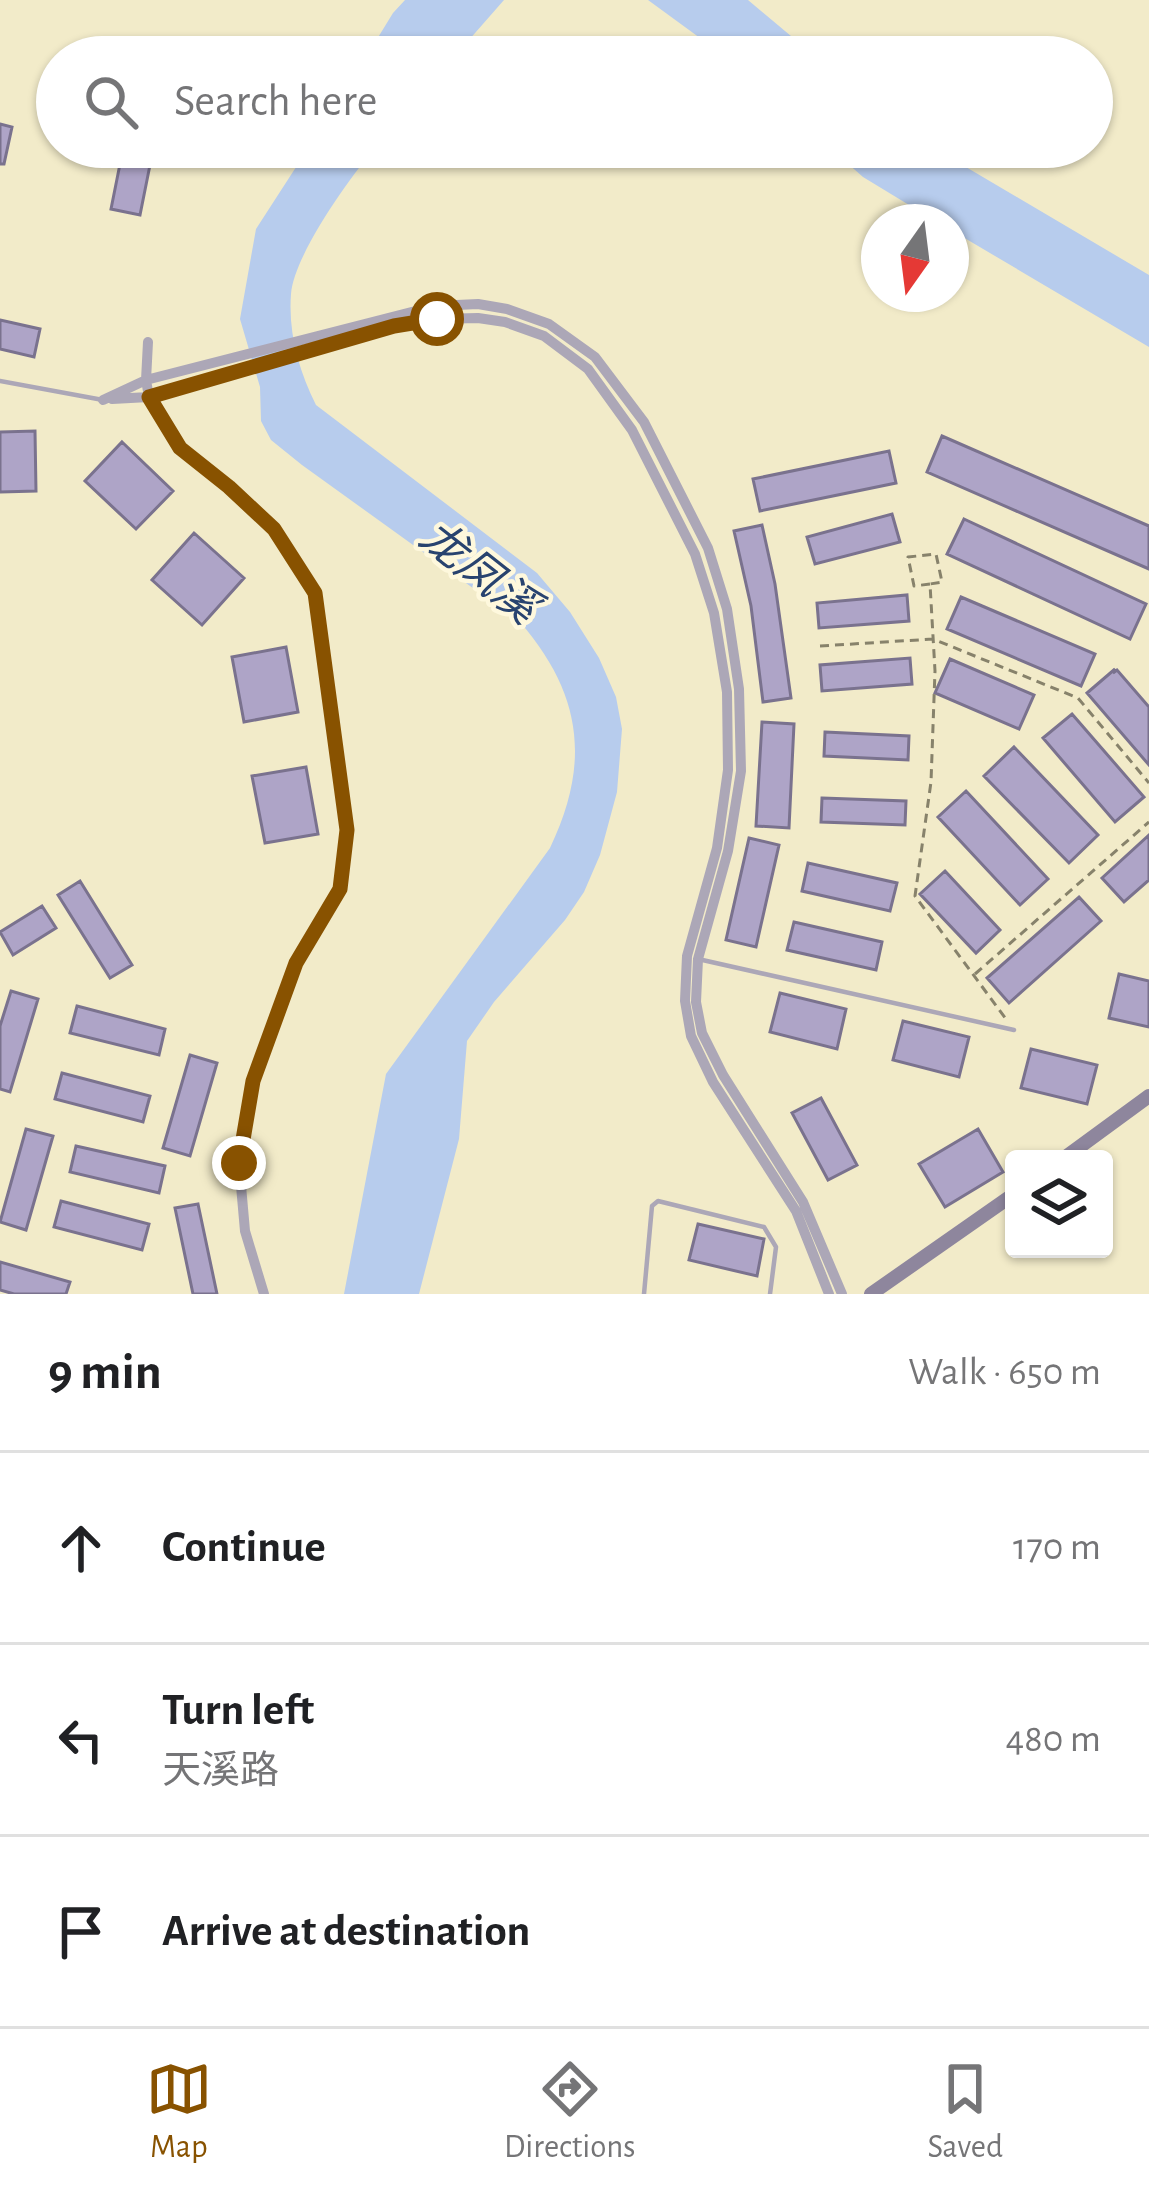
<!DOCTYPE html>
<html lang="en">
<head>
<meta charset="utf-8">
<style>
  body { margin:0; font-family:"Alegreya Sans","Noto Sans SC",sans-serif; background:#f2f2f2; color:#202124 }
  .controls { position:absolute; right:36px; bottom:36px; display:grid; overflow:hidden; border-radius:12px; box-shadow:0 3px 9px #0004 }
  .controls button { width:108px; height:108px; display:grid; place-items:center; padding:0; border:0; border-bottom:3px solid #e0e0e0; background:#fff; color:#202124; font:60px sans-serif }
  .compass { position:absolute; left:861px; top:204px; width:108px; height:108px; border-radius:50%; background:#fff; box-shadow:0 3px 9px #0004; rotate:194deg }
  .stop { position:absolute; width:36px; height:36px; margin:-27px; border:9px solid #885200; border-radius:50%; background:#fff }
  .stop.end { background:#885200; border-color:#fff; box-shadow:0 3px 12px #0008 }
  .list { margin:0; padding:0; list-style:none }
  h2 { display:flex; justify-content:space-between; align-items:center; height:156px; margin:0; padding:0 48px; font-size:51px }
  h2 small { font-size:39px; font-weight:400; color:#757577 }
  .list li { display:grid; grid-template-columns:78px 1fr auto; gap:36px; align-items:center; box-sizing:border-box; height:192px; padding:0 48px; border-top:3px solid #e0e0e0 }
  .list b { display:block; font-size:45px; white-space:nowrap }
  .list p { margin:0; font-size:39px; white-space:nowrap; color:#757577 }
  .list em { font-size:39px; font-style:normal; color:#757577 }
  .icon { flex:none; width:66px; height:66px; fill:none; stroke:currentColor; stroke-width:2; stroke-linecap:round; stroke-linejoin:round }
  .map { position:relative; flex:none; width:1149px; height:1294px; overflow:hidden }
  .search { position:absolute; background:#fff; box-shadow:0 3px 9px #0004; left:36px; right:36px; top:36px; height:132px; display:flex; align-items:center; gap:30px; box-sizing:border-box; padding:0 42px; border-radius:66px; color:#757577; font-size:45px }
  .sheet { height:732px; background:#fff }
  nav { display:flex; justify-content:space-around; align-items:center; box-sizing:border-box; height:168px; border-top:3px solid #e0e0e0; background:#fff; font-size:33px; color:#757577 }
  nav a { display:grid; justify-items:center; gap:6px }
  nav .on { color:#885200 }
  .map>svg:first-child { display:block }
  .water { fill:#b7cced }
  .building { fill:#aea4c7; stroke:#7a728e; stroke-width:3 }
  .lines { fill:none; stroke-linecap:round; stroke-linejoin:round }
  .path { stroke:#87826b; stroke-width:3; stroke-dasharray:9 6; stroke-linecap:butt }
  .lane { stroke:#aca7b7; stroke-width:4.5 }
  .street { stroke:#aca7b7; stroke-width:10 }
  .secondary { stroke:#8e869d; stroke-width:14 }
  .route { stroke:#885200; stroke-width:15 }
  .labels { text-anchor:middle; stroke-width:9; stroke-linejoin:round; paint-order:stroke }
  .water-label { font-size:45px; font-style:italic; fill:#28436f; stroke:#fef8dd }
</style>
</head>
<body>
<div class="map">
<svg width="1149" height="1294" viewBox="0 0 1149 1294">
  <rect width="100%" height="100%" fill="#f2ebc9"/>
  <path class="water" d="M405 0H504L454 57H366L393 13Z
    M648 0H748L816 57H726Z
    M309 147H376C350 177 294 255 291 294 288 333 299 371 316 405L537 573 570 612 599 658 616 697 622 729 617 792 600 855 584 892 565 920 494 1002 467 1041 459 1139 419 1294H344L386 1074 550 848C591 762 582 694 520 622L302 465 271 440 261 421 260 387 240 319 256 229Z
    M829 147H932L1149 275V347L951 230V222H937L863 177Z"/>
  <path class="building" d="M0 124 12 127 4 164H0Z
    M122 154 151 160 140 215 111 209Z
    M0 320 40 329 34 357 0 349Z
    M35 431 36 491 0 492V432Z
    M942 436 1149 526V569L927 472Z
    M122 442 173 491 136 529 85 481Z
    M889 451 896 483 760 511 753 479Z
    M892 514 900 542 815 564 807 537Z
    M964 519 1146 604 1130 639 947 554Z
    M762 525 775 584 791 698 763 702 751 606 734 531Z
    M194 533 244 578 202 625 152 580Z
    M907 595 909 621 819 628 817 603Z
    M961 597 1095 654 1081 686 947 629Z
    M286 647 298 712 244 722 232 657Z
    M910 658 912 684 822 691 820 665Z
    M950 659 1034 695 1019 729 935 693Z
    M1115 669 1113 673 1117 670 1149 707V765L1087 693Z
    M1072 714 1144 797 1115 822 1043 738Z
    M762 722 794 724 789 828 756 826Z
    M825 732 909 736 908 760 824 756Z
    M1014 747 1098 835 1069 863 984 776Z
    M306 767 318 834 265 843 252 776Z
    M966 791 1048 879 1020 905 938 817Z
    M822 798 906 801 905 825 821 822Z
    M1149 835V880L1124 902 1102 878Z
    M749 838 779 845 756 947 726 940Z
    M808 863 897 883 890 911 802 891Z
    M945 871 1000 930 976 953 920 894Z
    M80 881 132 965 110 978 58 895Z
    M1079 897 1101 921 1009 1003 987 978Z
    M42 906 56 928 13 955 0 932Z
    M794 922 882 942 876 970 787 950Z
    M1119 974 1149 981V1027L1109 1018Z
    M11 991 38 999 10 1092 0 1089V1026Z
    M780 993 846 1009 837 1049 770 1032Z
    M77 1006 165 1029 159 1055 70 1033Z
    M903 1021 969 1037 959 1077 893 1060Z
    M1031 1049 1097 1065 1087 1104 1021 1088Z
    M190 1055 217 1063 190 1156 163 1148Z
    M62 1073 150 1096 143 1122 55 1099Z
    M821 1098 857 1165 828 1180 792 1113Z
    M26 1129 53 1136 26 1230 0 1222Z
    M978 1129 1003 1172 945 1207 919 1164Z
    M76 1146 165 1166 159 1193 70 1172Z
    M61 1201 149 1224 142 1250 54 1227Z
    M198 1204 217 1294H193L175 1208Z
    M698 1224 764 1239 757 1276 689 1260Z
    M0 1262 70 1282 66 1294H14L0 1290Z"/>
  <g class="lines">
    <path class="path" d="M930 584 914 586 908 557 936 554 942 582 930 584 935 671 931 782 915 896 1006 1019
      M820 646 933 639 1078 698 1149 783
      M975 974 1149 822"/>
    <path class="lane" d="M0 381 103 400
      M698 959 1014 1030
      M644 1294 652 1206 658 1201 764 1227 776 1247 770 1294"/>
    <path class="street" d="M148 342 146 380 149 397 180 448 229 487 274 529 315 593 348 830 339 889 296 963 253 1081 239 1163 245 1231 264 1294
      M112 399 149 397 394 326 437 319 478 318 505 322 544 336 588 369 632 430 695 554 714 613 727 692 728 770 717 848 687 956 685 1001 691 1036 713 1082 796 1211 829 1294
      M103 400 146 380 435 306 478 304 507 309 549 324 595 357 644 422 708 548 727 609 739 689 741 771 728 851 698 959 696 1002 702 1033 723 1075 803 1202 842 1294"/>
    <path class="secondary" d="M1063 1159 1149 1096
      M871 1294 1014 1194"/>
  </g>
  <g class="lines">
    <path class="route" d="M239 1163 253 1081 296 963 340 889 347 830 315 593 274 529 229 487 180 448 149 397 394 326 437 319"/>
  </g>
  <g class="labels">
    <g class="water-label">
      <text transform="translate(480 571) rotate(38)" y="16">龙凤溪</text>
    </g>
  </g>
</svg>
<div class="controls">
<button><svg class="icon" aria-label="layers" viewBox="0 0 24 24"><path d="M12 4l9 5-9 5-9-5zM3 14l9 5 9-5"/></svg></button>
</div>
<svg class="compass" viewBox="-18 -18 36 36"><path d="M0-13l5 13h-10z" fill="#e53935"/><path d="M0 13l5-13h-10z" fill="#757577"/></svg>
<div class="stop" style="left:437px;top:319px"></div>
<div class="stop end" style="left:239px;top:1163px"></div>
<div class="search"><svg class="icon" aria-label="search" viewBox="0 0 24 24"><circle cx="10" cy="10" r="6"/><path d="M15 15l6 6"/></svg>Search here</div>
</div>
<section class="sheet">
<h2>9 min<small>Walk · 650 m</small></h2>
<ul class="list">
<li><svg class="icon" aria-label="ahead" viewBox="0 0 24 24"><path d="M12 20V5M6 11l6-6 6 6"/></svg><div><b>Continue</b></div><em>170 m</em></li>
<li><svg class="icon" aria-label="left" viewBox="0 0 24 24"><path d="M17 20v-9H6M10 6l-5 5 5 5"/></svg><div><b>Turn left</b><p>天溪路</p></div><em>480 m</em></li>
<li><svg class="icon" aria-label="arrive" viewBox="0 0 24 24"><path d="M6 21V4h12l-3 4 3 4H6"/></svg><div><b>Arrive at destination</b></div></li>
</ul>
</section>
<nav>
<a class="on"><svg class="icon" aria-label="map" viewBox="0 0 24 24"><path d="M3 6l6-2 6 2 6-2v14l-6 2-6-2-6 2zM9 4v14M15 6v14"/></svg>Map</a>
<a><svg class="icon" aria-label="directions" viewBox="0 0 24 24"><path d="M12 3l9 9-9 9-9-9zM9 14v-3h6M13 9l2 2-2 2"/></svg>Directions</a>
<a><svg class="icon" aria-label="saved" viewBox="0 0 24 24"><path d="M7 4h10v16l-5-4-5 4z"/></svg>Saved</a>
</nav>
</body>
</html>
